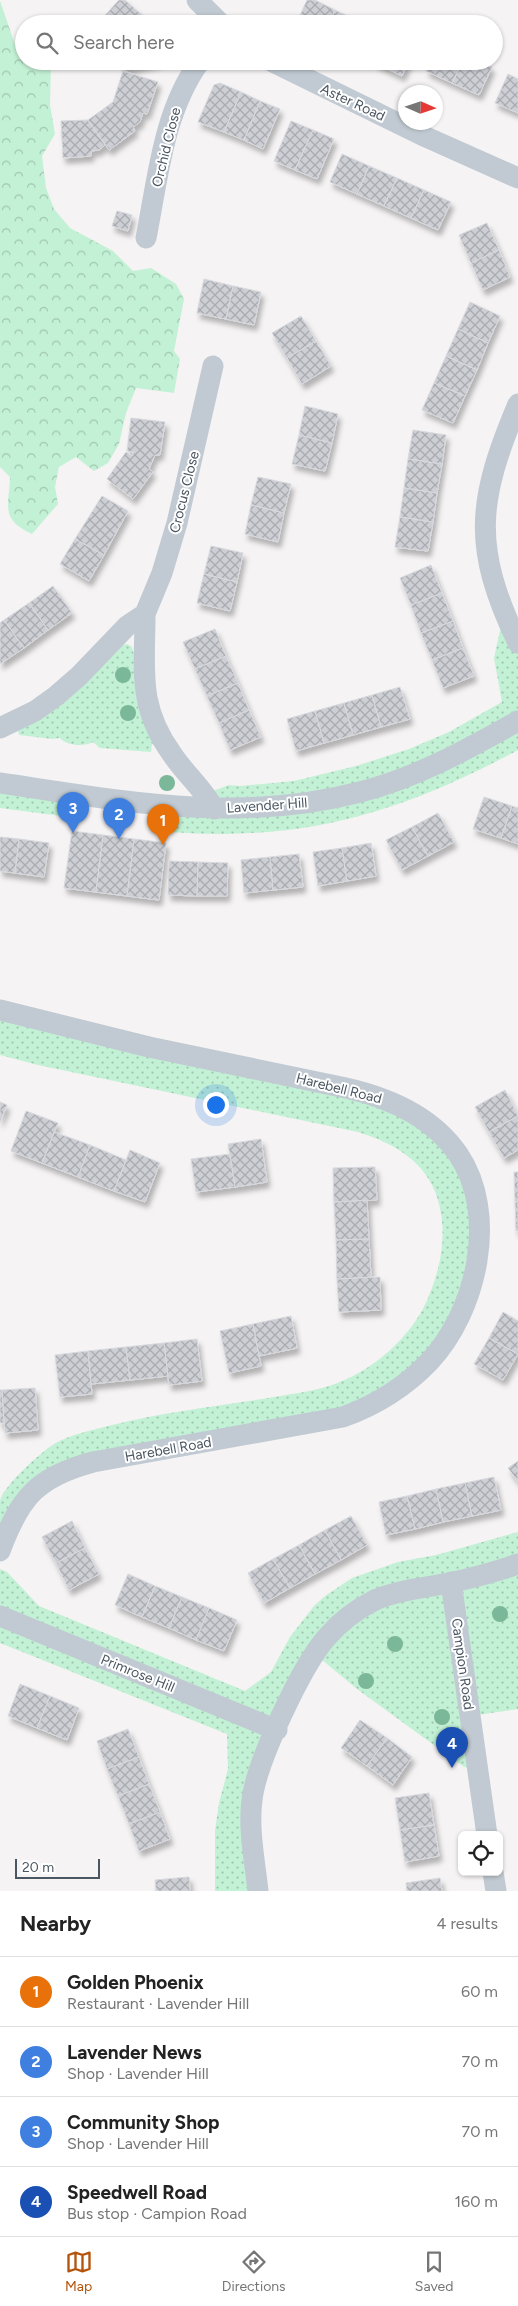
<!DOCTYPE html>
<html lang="en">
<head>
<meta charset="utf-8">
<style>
  body { margin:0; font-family:Figtree,sans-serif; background:#f2f2f2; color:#222 }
  .controls { position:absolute; right:15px; bottom:15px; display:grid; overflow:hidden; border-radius:8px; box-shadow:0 1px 4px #0004 }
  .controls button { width:45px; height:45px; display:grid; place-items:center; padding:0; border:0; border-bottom:1px solid #e0e0e0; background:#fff; color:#222; font:25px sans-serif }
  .compass { position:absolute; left:398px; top:85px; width:45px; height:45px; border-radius:50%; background:#fff; box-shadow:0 1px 4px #0004; rotate:93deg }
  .scale { position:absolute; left:15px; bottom:12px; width:85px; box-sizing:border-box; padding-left:5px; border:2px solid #4a5661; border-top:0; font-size:14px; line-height:18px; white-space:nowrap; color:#4a5661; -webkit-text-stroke:4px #fff; paint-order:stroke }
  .you { position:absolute; left:215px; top:1104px; width:18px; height:18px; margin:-12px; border:4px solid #fff; border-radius:50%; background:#1a73e8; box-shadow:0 0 0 8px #1a73e833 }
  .badge { display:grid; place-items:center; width:32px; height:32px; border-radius:50%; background:#b45309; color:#fff; font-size:16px; font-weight:700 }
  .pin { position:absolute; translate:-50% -41px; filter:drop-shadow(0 1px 2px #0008) }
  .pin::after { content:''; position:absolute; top:26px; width:18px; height:15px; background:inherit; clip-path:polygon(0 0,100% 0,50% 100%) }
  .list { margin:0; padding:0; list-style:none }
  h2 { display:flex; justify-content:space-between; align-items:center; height:65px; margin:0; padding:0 20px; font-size:21px }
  h2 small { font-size:16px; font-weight:400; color:#767676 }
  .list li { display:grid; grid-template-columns:32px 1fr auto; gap:15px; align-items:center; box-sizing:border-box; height:70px; padding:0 20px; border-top:1px solid #e0e0e0 }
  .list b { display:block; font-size:19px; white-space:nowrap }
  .list p { margin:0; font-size:16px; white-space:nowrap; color:#767676 }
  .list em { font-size:16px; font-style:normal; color:#767676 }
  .icon { flex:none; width:28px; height:28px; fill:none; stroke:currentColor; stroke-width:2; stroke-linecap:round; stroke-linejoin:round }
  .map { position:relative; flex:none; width:518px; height:1891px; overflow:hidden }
  .search { position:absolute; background:#fff; box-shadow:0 1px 4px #0004; left:15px; right:15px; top:15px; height:55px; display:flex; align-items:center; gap:12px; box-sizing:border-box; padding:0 18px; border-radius:28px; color:#767676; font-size:19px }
  .sheet { height:345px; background:#fff }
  nav { display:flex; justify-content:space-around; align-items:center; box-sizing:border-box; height:70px; border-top:1px solid #e0e0e0; background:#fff; font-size:14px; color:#767676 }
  nav a { display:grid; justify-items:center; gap:2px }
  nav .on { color:#b45309 }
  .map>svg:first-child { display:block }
  .grass { fill:url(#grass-dots) }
  .park { fill:url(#park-crowns) }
  .building { fill:url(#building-cross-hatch); stroke:#d7d9de; filter:url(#shadow) }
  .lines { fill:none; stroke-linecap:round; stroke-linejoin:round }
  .street { stroke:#c1cad2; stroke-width:21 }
  .tree { fill:#7bb799 }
  .labels { text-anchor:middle; stroke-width:4; stroke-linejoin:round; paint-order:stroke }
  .street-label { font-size:14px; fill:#4a5661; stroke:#fff }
</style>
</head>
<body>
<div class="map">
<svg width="518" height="1891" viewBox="0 0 518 1891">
  <defs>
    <pattern id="grass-dots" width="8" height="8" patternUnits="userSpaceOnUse" patternTransform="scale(1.25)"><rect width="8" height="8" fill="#c3f1d5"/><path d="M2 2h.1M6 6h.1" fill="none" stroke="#a0c6b0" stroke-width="1.8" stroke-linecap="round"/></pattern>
    <pattern id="park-crowns" width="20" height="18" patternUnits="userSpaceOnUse" patternTransform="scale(1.25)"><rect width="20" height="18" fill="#c3f1d5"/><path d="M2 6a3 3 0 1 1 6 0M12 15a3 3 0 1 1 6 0" fill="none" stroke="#a0c6b0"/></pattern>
    <pattern id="building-cross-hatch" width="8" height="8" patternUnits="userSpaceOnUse" patternTransform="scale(1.25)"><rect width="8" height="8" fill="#cdcfd5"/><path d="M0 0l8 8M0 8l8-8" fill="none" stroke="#a8abb0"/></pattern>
    <filter id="shadow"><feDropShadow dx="3" dy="5.5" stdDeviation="2.5" flood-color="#0004"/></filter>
  </defs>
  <rect width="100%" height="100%" fill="#f5f3f3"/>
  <path class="grass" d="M504 612 518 643V750C400 813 305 842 170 832L173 806 229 785 240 786 294 781 356 766 409 749 449 732 502 702 494 658Z
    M126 644 131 646C138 657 134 686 137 701 140 716 149 732 156 746L152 744 151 752 100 748 93 742C85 747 66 746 60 738L52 739 19 735 18 731 120 646Z
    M0 783 72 794 69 817 0 808Z
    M0 1010 346 1088 424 1119 477 1202 455 1323 380 1401 56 1474 0 1551C0 1535 0 1517 0 1501 3 1486 41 1452 54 1444 71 1434 90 1431 108 1426 158 1413 211 1407 262 1399 289 1394 315 1392 340 1382 378 1367 416 1332 430 1293 442 1263 447 1232 438 1200 427 1162 394 1143 358 1132L38 1065 0 1055Z
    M518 1532V1709L470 1716 478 1769 464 1767 357 1689 315 1654 260 1768 258 1891H215V1831L219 1803 228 1769 227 1734 0 1643V1569L7 1572 39 1606 245 1691 271 1672 290 1637 314 1606 325 1596 352 1578 398 1562 436 1555Z"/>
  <path class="park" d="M0 1 18 53 24 51V61H51L50 105 55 134 42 156 46 188 54 209 70 228 113 251 133 271 151 268 176 284 184 299 174 351 180 359 174 393 136 388 126 413 119 444 108 463 94 471 76 457 59 467 55 487 58 504 32 534C0 519 9 507 10 477L0 467Z"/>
  <path class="building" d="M119 0H125L152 24H97Z
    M307 0H315L335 10 329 24H296Z
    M335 10 362 23 361 24H329Z
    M121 61H158V62L123 70Z
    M376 61H409L402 76 375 63Z
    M430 61H463L452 83 426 71Z
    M463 61H479L492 67 479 95 452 83Z
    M123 71 158 82 147 114 143 113 140 122 133 127 135 131 109 150 88 120 113 102Z
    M508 74 518 79V113L495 103Z
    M220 83 241 92 224 132 198 122 214 85Z
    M241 92 260 101 244 140 224 132Z
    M260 101 280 109 263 149 244 140Z
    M88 120 105 145 99 150 91 151V156L63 158 61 121Z
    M291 121 313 130 295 170 274 161Z
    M313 130 334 139 317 179 295 170Z
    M342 154 369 166 357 194 330 182Z
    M369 166 397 178 384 206 357 194Z
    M397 178 424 190 411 218 384 206Z
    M424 190 451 202 438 230 411 218Z
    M117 211 132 215 128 231 112 226Z
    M487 223 499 250 471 263 459 235Z
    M499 250 510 277 483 290 471 263Z
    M204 279 233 286 226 319 197 313Z
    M233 286 261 292 254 325 226 319Z
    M470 302 500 316 488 343 458 329Z
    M301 316 316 341 287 358 272 333Z
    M458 329 488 343 477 370 446 356Z
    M316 341 331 366 302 384 287 358Z
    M446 356 477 370 465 396 434 383Z
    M434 383 465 396 453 423 422 410Z
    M305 406 338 414 332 443 299 435Z
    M131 418 165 422 160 455H155L149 469 153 472 133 499 107 479 126 452 132 456 134 452 127 451Z
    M413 430 446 435 442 464 408 459Z
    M299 435 332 443 325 471 292 464Z
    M408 459 442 464 437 493 404 488Z
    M258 477 291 484 284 513 251 505Z
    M404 488 437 493 433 522 400 517Z
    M102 496 128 511 104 555 75 539Z
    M251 505 284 513 278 542 245 534Z
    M400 517 433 522 428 551 395 547Z
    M75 539 104 555 89 581 60 564Z
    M211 546 243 553 237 582 204 574Z
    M431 565 442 593 411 605 400 578Z
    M204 574 237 582 230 611 197 603Z
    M53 586 72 613 48 630 29 603Z
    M442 593 453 621 421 633 411 605Z
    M29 603 48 630 24 648 4 620Z
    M4 620 24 648 0 664V623Z
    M453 621 463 648 432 660 421 633Z
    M215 629 226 656 195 669 183 642Z
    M463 648 474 676 443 688 432 660Z
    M226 656 238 683 207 696 195 669Z
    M238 683 249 710 219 723 207 696Z
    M400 687 410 719 381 727 372 695Z
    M372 695 381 727 353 735 344 703Z
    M344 703 353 735 324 743 315 711Z
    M249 710 261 737 230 750 219 723Z
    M315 711 324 743 296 751 287 719Z
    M484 797 512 806 501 838 473 829Z
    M512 806 518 808V844L501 838Z
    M438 813 454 842 428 856 412 827Z
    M412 827 428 856 402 870 386 840Z
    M72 831 103 835 96 892 64 888Z
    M103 835 134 839 127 896 96 892Z
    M0 837 19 839 15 873 0 871Z
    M19 839 49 843 44 877 15 873Z
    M134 839 166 843 159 900 127 896Z
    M371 843 376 876 347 881 342 848Z
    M342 848 347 881 318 886 313 852Z
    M299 854 303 887 273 890 270 857Z
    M270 857 273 890 244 893 241 860Z
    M169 861 198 862 197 896 168 895Z
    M198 862 228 863 227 896H197Z
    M505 1090 518 1116 489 1132 475 1107Z
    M0 1102 7 1105 0 1122Z
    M26 1111 58 1123 42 1163 11 1151Z
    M518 1116V1150L504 1158 489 1132Z
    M54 1132 90 1145 78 1177 42 1163Z
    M261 1139 267 1182 235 1187 228 1144Z
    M90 1145 126 1160 114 1191 78 1177Z
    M130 1150 160 1163 145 1202 114 1191Z
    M230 1154 235 1187 196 1192 191 1159Z
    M375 1167 377 1200 334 1202 333 1168Z
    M514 1172H518V1202H515Z
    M367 1200 369 1239 336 1240 334 1202Z
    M515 1202H518V1231H516Z
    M369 1239 371 1277 337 1279 336 1240Z
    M380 1277 381 1310 339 1312 337 1279Z
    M503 1312 518 1321V1354L489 1338Z
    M291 1316 297 1348 259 1356 253 1324Z
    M253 1324 261 1366 229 1373 220 1331Z
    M489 1338 518 1354 503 1380 474 1364Z
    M197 1339 202 1381 169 1385 164 1343Z
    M164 1343 168 1376 130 1380 126 1347Z
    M126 1347 130 1380 91 1384 88 1351Z
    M88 1351 92 1394 60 1397 55 1355Z
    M35 1388 38 1430 5 1433 2 1390Z
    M0 1390H2L4 1423H0Z
    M518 1461V1482L508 1468Z
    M494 1477 501 1510 472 1516 465 1483Z
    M465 1483 472 1516 443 1522 436 1489Z
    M436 1489 443 1522 415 1529 407 1496Z
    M407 1496 415 1529 386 1535 379 1502Z
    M351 1516 367 1545 341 1560 325 1530Z
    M72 1521 85 1548 56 1563 42 1537Z
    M325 1530 341 1560 315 1574 299 1545Z
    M299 1545 315 1574 290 1588 273 1559Z
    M85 1548 99 1574 69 1590 56 1563Z
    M273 1559 290 1588 264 1603 248 1573Z
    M128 1574 155 1586 142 1617 115 1605Z
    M155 1586 182 1597 169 1628 142 1617Z
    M182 1597 209 1608 196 1640 169 1628Z
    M209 1608 237 1620 224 1651 196 1640Z
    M20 1684 50 1696 37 1728 8 1716Z
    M50 1696 79 1708 67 1740 37 1728Z
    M360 1720 387 1738 367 1766 341 1748Z
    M128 1729 139 1757 107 1769 97 1741Z
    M387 1738 412 1757 393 1785 367 1766Z
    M139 1757 149 1784 118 1796 107 1769Z
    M149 1784 160 1812 129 1824 118 1796Z
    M429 1793 434 1825 400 1830 395 1798Z
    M160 1812 170 1839 139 1851 129 1824Z
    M434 1825 439 1856 405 1862 400 1830Z
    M189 1877 190 1891H156L155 1880Z
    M440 1878 442 1891H407L406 1883Z"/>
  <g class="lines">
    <path class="street" d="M197 0 221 24
      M271 61 426 137 518 178
      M146 238C158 178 163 112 200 61
      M518 404C477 501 472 547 518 643
      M145 614C145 669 137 706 172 754 185 774 203 788 214 809
      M0 728 35 711 56 696 79 676 127 626 145 614 162 573 177 523 213 366
      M0 783C121 801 239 824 360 792 416 778 468 749 518 721
      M0 1010 149 1047 346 1088C390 1098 432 1116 458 1154 499 1214 477 1311 429 1362 405 1387 376 1405 343 1417L93 1462C37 1477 20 1497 0 1551
      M451 1582 487 1835
      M0 1616 277 1730
      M493 1872 496 1891
      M258 1891C255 1863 248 1828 252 1800 256 1763 302 1665 327 1637 340 1622 357 1609 375 1600 398 1590 424 1588 449 1583 472 1578 495 1572 518 1564"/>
  </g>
  <g class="tree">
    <circle cx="123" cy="675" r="8"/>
    <circle cx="128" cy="713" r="8"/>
    <circle cx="167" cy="783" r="8"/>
    <circle cx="500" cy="1614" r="8"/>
    <circle cx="395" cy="1644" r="8"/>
    <circle cx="366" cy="1681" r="8"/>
    <circle cx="442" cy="1717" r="8"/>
  </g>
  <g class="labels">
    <g class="street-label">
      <text transform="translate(353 102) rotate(25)" y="5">Aster Road</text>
      <text transform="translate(166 147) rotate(-76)" y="5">Orchid Close</text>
      <text transform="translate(184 492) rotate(-76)" y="5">Crocus Close</text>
      <text transform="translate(267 805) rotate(-4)" y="5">Lavender Hill</text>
      <text transform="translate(339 1088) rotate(14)" y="5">Harebell Road</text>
      <text transform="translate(168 1449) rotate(-10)" y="5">Harebell Road</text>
      <text transform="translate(463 1664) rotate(82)" y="5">Campion Road</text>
      <text transform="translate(138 1673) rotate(22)" y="5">Primrose Hill</text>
    </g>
  </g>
</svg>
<div class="controls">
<button><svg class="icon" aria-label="locate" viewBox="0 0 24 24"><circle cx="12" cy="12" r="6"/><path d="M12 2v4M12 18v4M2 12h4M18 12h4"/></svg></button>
</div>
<svg class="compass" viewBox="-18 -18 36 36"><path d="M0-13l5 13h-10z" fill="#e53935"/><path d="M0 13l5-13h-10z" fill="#767676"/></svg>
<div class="scale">20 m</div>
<div class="you"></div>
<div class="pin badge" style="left:163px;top:845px;background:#e8710a">1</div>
<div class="pin badge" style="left:119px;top:839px;background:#3f7fe0">2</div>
<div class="pin badge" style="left:73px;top:833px;background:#3f7fe0">3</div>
<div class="pin badge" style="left:452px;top:1768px;background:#1a4fb4">4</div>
<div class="search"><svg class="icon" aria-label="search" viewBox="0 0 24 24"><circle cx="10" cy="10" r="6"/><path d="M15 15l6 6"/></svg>Search here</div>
</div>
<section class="sheet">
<h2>Nearby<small>4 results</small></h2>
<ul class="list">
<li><span class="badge" style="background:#e8710a">1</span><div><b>Golden Phoenix</b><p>Restaurant · Lavender Hill</p></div><em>60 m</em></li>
<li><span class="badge" style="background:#3f7fe0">2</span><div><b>Lavender News</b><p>Shop · Lavender Hill</p></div><em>70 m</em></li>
<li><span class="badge" style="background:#3f7fe0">3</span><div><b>Community Shop</b><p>Shop · Lavender Hill</p></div><em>70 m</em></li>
<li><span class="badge" style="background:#1a4fb4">4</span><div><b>Speedwell Road</b><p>Bus stop · Campion Road</p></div><em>160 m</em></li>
</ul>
</section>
<nav>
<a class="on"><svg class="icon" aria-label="map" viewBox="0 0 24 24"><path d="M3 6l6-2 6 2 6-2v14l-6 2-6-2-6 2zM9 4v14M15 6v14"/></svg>Map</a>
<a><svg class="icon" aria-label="directions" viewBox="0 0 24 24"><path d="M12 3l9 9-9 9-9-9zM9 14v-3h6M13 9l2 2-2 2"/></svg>Directions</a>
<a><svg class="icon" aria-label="saved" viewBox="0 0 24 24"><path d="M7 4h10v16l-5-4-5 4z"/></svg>Saved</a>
</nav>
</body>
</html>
